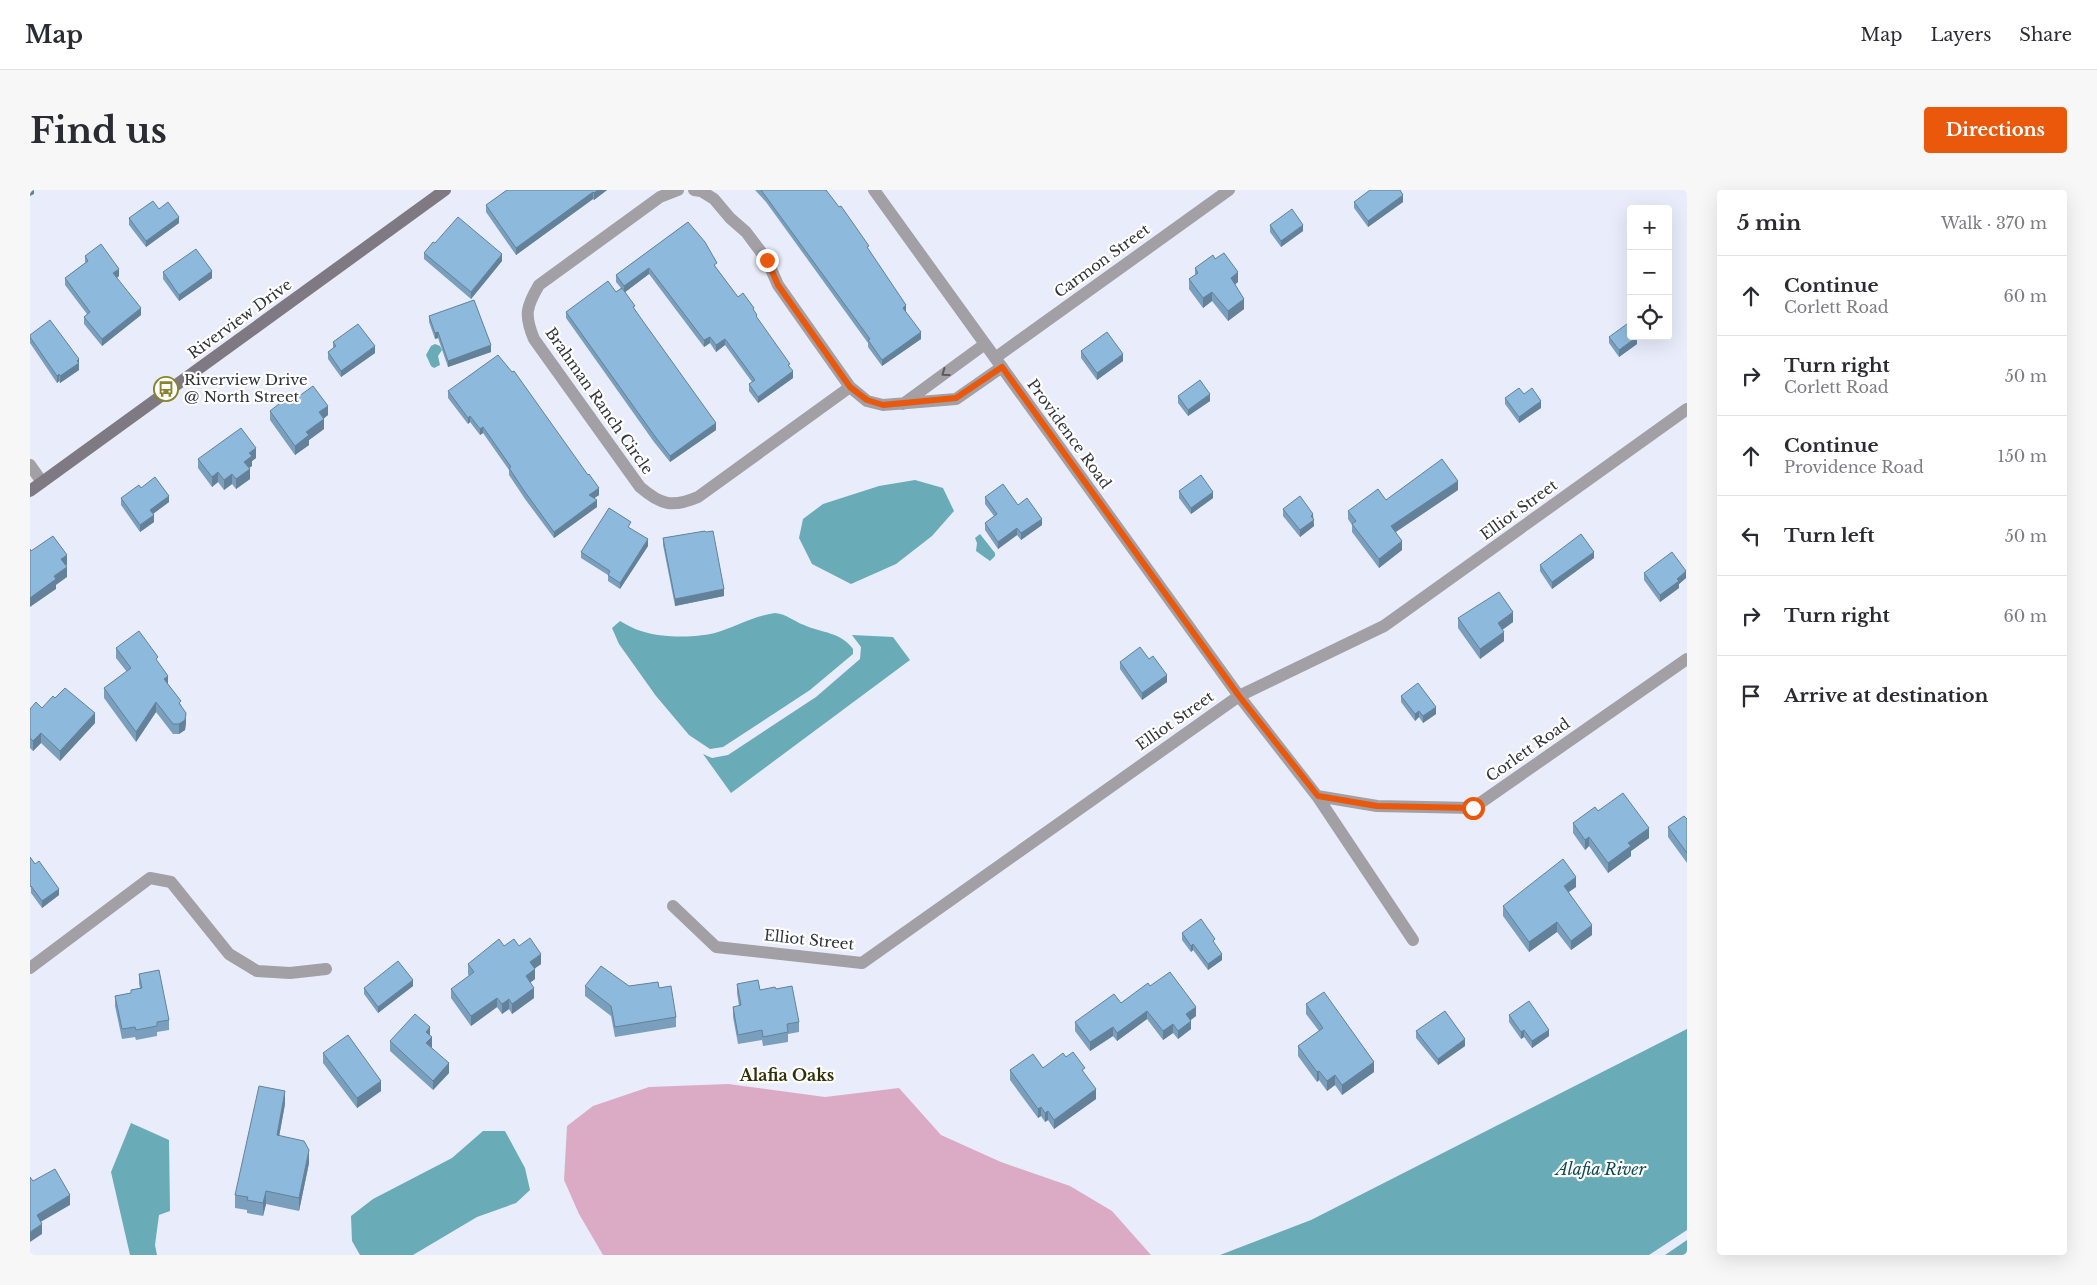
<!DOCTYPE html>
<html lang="en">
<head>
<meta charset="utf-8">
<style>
  body { margin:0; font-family:"Libre Baskerville",serif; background:#f7f7f7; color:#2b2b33 }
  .controls { position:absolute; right:15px; top:15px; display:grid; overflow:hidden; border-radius:5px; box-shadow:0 5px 20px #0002 }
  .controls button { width:45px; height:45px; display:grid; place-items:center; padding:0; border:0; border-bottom:1px solid #e1e1e2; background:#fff; color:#2b2b33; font:25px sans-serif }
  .stop { position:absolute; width:15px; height:15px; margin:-11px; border:4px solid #ea580c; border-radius:50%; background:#fff }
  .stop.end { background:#ea580c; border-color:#fff; box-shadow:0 1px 5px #0008 }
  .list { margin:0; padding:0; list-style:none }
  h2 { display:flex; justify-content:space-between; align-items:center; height:65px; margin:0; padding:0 20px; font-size:21px }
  h2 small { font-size:16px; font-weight:400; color:#7c7c81 }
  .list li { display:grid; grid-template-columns:32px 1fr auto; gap:15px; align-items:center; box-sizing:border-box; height:80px; padding:0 20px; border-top:1px solid #e1e1e2 }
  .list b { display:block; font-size:19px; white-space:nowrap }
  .list p { margin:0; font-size:16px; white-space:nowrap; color:#7c7c81 }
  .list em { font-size:16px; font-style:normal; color:#7c7c81 }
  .icon { flex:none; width:28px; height:28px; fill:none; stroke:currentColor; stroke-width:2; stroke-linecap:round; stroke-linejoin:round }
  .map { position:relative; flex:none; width:1657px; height:1065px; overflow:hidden; border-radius:5px }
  header { display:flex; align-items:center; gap:30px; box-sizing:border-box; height:70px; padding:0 25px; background:#fff; border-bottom:1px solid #e1e1e2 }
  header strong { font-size:24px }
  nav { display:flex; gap:28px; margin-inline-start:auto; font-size:18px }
  .intro { display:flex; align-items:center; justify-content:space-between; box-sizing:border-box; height:120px; padding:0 30px }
  h1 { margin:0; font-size:35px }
  .button { padding:12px 22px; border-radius:5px; background:#ea580c; color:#fff; font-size:18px; font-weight:700 }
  main { display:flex; gap:30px; padding:0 30px }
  aside { flex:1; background:#fff; border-radius:5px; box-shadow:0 5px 20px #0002 }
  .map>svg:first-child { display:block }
  .green { fill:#dbabc6 }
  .water { fill:#69abb6 }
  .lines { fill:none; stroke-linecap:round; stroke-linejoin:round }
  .street { stroke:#a29fa5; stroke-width:12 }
  .secondary { stroke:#7e7982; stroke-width:12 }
  .wall { fill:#799fbd }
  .shaded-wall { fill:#63829a }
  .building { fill:#8db9dc; stroke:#63829a }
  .oneway { stroke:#59595f }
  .route { stroke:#ea580c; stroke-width:6 }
  .labels { text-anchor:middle; stroke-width:4.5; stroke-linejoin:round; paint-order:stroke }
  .street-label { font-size:15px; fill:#323339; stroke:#fff }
  .poi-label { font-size:15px; fill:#323339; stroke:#fff; text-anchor:start }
  .neighbourhood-label { font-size:16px; font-weight:bold; fill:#312f04; stroke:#fff }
  .water-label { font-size:16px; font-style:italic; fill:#0d4a52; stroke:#fff }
</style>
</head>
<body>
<header>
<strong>Map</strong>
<nav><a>Map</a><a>Layers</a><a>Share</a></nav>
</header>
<div class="intro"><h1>Find us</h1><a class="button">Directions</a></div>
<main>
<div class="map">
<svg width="1657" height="1065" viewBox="0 0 1657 1065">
  <rect width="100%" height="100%" fill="#e9ecfb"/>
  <path class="green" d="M698 894 795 907 869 898 911 945 971 972 1040 996 1082 1021 1121 1065H573L549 1024 534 990 537 936 563 916 619 897Z"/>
  <path class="water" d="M405 154 410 156 412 160 408 166 410 175 404 178 401 176 396 165 401 156Z
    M885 290 913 298 924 321 902 346 866 374 821 394 782 374 769 348 773 329 793 314 849 296Z
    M950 344 965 363V366L960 371 946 361 947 353 945 348Z
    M745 423C757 424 763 431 774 435 792 443 811 442 823 459V464L780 500 693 557 680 559 659 545 626 506 589 454 582 438 590 431C597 435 604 439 611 441 631 448 666 448 685 443 705 437 723 426 745 423Z
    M822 445 863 447 880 470 701 603 673 564 682 568 698 565 786 507 830 469 831 457Z
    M1657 839V1040L1619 1065H1190L1281 1030Z
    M101 933 139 950 140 1021 129 1025 125 1055 127 1065H100L81 982Z
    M453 941H475L495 978 500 1000 486 1013 447 1027 383 1065H330L322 1051 321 1026 343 1009 422 968Z
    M1657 1050V1065H1635Z"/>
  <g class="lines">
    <path class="street" d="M648 0 630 7 509 95C496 117 494 125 504 149L610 297C631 315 642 318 668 307L820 197
      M664 0 671 1 684 9 700 28 716 42 737 70 748 95 820 197 837 211 853 215 926 209 972 177
      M844 0 1209 506 1287 606 1347 616 1443 618 1657 469
      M965 168 1199 0
      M873 214 955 154
      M0 275 12 292
      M1287 606 1383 750
      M643 716 686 757 832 773 1209 506 1354 436 1657 219
      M0 778 120 688 141 692 199 764 227 781 260 783 296 779"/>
    <path class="secondary" d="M0 301 415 0"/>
  </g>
  <path class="wall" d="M477 0H577L564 10 563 9 486 65 456 22V15Z
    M725 0H796L839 60 876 122 891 149 852 176 838 157V153L736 12Z
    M1324 12H1373L1338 37 1324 18Z
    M129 19 149 33 116 57 99 35V28Z
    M658 32 687 79 708 107 724 121 727 128 760 178 763 188 728 213 719 201V194L722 192 695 155 686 162 680 153 674 157 619 84 595 102 605 120 686 240 640 272 624 252 536 128V122L586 102 591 98 586 92V85Z
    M1240 35 1273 41 1251 57 1240 42Z
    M405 53 472 71 441 109 394 69V63Z
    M55 66 89 86 87 88 111 125 72 156 54 134V127L57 124 35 95V88L55 73Z
    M1185 69 1208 92 1205 94 1214 119 1198 131 1182 111 1173 118 1159 99V89L1165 85V78Z
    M133 82 182 88 149 111 133 89Z
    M399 126 461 162 418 177 408 148 405 149 399 132Z
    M0 145 49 169V180L30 193 29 191 27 193 0 153Z
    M1579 147 1607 154 1589 167 1579 153Z
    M303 152 345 163 311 187 298 169V162L303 158Z
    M1051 161 1093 171 1067 190 1051 168Z
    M418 201 569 305 564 308 567 317 524 348 495 309 479 285V280L453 243 450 245 440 232 438 234 418 208Z
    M1494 204 1511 218 1489 233 1475 214V208Z
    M1148 206 1180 211 1158 226 1148 213Z
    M258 214 298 225 293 229 294 239 279 250V255L265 265 240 230V221Z
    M226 268 222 271V276L219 278 220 289 206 299 202 294 194 300 188 292 182 297 168 278V269Z
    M111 298 139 312 123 324 124 332 110 342 91 315V308Z
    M1428 300 1366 342 1372 360 1349 378 1322 342V335L1318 329V321L1356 310Z
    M1149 301 1183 308 1161 324 1149 308Z
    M955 307 988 315 1012 335 991 350 987 345 968 359 955 340V333L964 326 955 314Z
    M1253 319 1283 328 1284 336 1270 347 1253 326Z
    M601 339 618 356 590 399 578 391V385L551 368V362Z
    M633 348 694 406 645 416 633 355Z
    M1564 368 1522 399 1510 381V375Z
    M1614 383 1656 388 1649 394V398L1630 412 1614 390Z
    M1428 428 1483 432 1472 440 1474 451 1450 469 1428 438Z
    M86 458 128 472 138 494 151 515 156 533 155 540 149 544H143L126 522 106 552 74 508V498L97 482 86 468Z
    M1119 469 1137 492 1112 510 1090 479V472Z
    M1371 506 1406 524 1393 533 1389 527 1385 531 1371 512Z
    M25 508 65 533 30 571 11 553 3 561 0 558V519L12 518Z
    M1568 621 1619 648 1601 661V666L1578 683 1559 656 1555 660 1543 643V633Z
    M1657 629V673L1638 647V637Z
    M0 667 29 705 12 718 1 703Z
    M1546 697 1539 702 1562 745 1541 760 1527 742 1499 762 1473 726V716Z
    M1152 743 1185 755 1192 770 1178 780 1163 760 1161 762 1152 750Z
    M474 756H489L511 774 505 778V789L500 792 504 808 482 824 479 819 472 824 467 817 441 836 421 808V799L439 786 438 784V774Z
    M109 784 139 830V840L127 842V846L106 850 105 847 92 849 85 816V806L101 803V800L110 798 109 794Z
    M707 794 730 800 746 799 769 832V842L758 844V852L733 856 732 850 708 854 703 827V817L709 816 707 803Z
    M383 796 348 823 334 804V798Z
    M555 796H599L629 798 646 827V837L585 847 581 826 555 806Z
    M1120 796 1166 826 1161 830V839L1148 849 1143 843 1133 850 1117 829 1087 851 1083 846 1060 861 1045 841V832L1091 813Z
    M1276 814 1344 882 1312 905 1305 895 1297 901 1289 890 1287 892 1268 866V856L1289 841 1276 824Z
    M1479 825 1519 846 1502 858 1494 847 1491 849 1479 832Z
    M1386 841 1435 856 1408 875 1386 848Z
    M400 845 401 857 419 883 403 900 360 861V851Z
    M293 863 351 901 327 918 293 873Z
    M1036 867 1055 884 1066 909 1024 939 1018 930 1015 932 1011 926 1008 928 980 890V880L1013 878Z
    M255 914 249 946 279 973 269 1021 236 1014 233 1026 217 1023V1020L205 1018V1005Z"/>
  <path class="shaded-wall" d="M0 0H4V4L0 6Z
    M568 0H577L564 10V3Z
    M563 2V9L486 65V58Z
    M1373 5V12L1338 37V31Z
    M149 27V33L116 57V51Z
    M1273 35V41L1251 57V51Z
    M472 64V71L441 109V102Z
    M619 78V84L594 103V96Z
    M89 79V86L83 90V83Z
    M182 81V88L149 111V105Z
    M1208 82V92L1201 98V88Z
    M1182 102V111L1173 118V108Z
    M1214 109V119L1198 131V121Z
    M876 115V122L873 124V118Z
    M111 118V125L72 156V149Z
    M408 142V148L405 149V143Z
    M891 142V149L852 176V170Z
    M680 147V153L674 157V150Z
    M1607 147V154L1589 167V160Z
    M695 149V155L686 162V155Z
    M461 155V162L418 177V171Z
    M345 156V163L311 187V181Z
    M1093 164V171L1067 190V183Z
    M49 169V180L30 193V186Z
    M763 181V188L728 213V207Z
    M29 184V191L27 193V186Z
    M1180 204V211L1158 226V220Z
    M1511 211V218L1489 233V227Z
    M298 216V225L289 232V222Z
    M440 226V232L438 234V228Z
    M294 229V239L279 250V255L265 265V256L276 242Z
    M686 233V240L640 272V266Z
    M453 237V243L450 245V239Z
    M226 258V268L222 271V276L214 281V272L219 263Z
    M220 279V289L206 299V289Z
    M188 282V292L182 297V287Z
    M202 284V294L194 300V290Z
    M1428 291V300L1361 345V336Z
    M569 298V305L559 312V305Z
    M1183 302V308L1161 324V318Z
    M139 306V312L120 326V320Z
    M567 310V317L524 348V342Z
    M1283 324 1284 336 1270 347V340Z
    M124 325V332L110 342V335Z
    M1012 329V335L991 350V343Z
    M987 338V345L968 359V352Z
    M618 349V356L590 399V393Z
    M1372 351V360L1349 378V369Z
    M1564 362V368L1522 399V392Z
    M37 365V375L31 379V369Z
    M37 377V387L26 395V399L0 417V408L24 386Z
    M1656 381V388L1649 394V398L1630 412V405L1647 389Z
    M694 399V406L645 416V409Z
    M1483 422V432L1468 443V433Z
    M1474 442V451L1450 469V459Z
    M1137 485V492L1112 510V503Z
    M138 486V496L134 489Z
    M126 512V522L106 552V542Z
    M1406 517V524L1393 533V526Z
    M1389 521V527L1385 531V524Z
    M65 523V533L30 571V561Z
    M156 523V533L155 540 149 544V534Z
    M11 543V553L3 561V551Z
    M1619 638V648L1601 661V666L1578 683V673L1598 653Z
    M1559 647V656L1555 660V650Z
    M1546 687V697L1534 705V696Z
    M29 699V705L12 718V711Z
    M1527 732V742L1499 762V752Z
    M1562 735V745L1541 760V751Z
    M1163 754V760L1161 762V756Z
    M511 764V774L500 782V772Z
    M1192 764V770L1178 780V774Z
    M505 779V789L496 796V786Z
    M383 790V796L348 823V817Z
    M504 798V808L482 824V814Z
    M467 808V817L441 836V826Z
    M479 809V819L472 824V814Z
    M1166 817V826L1156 833V824Z
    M1117 821V829L1087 851V843Z
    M1161 831V839L1148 849V841Z
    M1143 834V843L1133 850V841Z
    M400 837V847L396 842Z
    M1083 837V846L1060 861V852Z
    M1494 840V847L1491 849V842Z
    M1519 840V846L1502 858V851Z
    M402 847V857L396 863V853Z
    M1435 849V856L1408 875V869Z
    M1344 872V882L1312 905V895Z
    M419 873V883L403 900V891Z
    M1289 881V890L1287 892V882Z
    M1305 885V895L1297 901V891Z
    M351 891V901L327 918V908Z
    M1066 899V909L1024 939V930Z
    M255 901V914L247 958V945Z
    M1011 917V926L1008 928V919Z
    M1018 921V930L1015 932V923Z
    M279 960V973L269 1021V1008Z
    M236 1001V1014L233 1026V1013Z
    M40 1005V1015L7 1034V1025Z
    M12 1034V1044L0 1052V1042Z"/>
  <path class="building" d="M477 0H568L564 3 563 2 486 58 456 15Z
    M731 0H796L809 17 811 16 839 56 837 57 876 115 873 118 891 142 852 170 838 150 840 149Z
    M1340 0H1370L1373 5 1338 31 1324 12Z
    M123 11 129 19 138 12 149 27 116 51 99 28Z
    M1262 19 1273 35 1251 51 1240 35Z
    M428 27 472 64 441 102 394 63 403 52 405 53Z
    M658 32 675 52 687 73 684 75 708 107 713 103 724 118 723 119 727 125 726 126 760 174 758 175 763 181 728 207 719 194 725 190 695 149 686 155 680 147 674 150 619 78 594 96 586 85Z
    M71 54 89 79 83 83 111 118 72 149 54 127 60 122 35 88 58 71 55 66Z
    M166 59 182 81 149 105 133 82Z
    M1194 63 1208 82 1201 88 1214 109 1198 121 1182 102 1173 108 1159 89 1168 83 1165 78 1183 65 1185 69Z
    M578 91 586 102 592 98 605 116 603 117 610 127 686 233 640 266 624 245 536 122Z
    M444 110 461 155 418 171 408 142 405 143 399 126Z
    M20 130 49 169 47 171 49 173 30 186 29 184 27 186 0 147V145Z
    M328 134 345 156 311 181 298 162 306 156 303 152Z
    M1597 134 1601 139V146H1606L1607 147 1589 160 1579 147Z
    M1077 142 1093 164 1067 183 1051 161Z
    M468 165 482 182 484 181 558 285 559 284 569 298 559 305 567 310 524 342 495 302 479 278 481 277 453 237 450 239 440 226 438 228 418 201Z
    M1170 190 1180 204 1158 220 1148 206Z
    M283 196 298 216 289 222 294 229 276 242 279 245 265 256 240 221 254 210 258 214Z
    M1489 198 1494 204 1502 198 1511 211 1489 227 1475 208Z
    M211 238 226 258 219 263 222 266 214 272 220 279 206 289 202 284 194 290 188 282 182 287 168 269Z
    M1412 269 1428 291 1361 336 1372 351 1349 369 1322 334 1326 331 1318 321 1348 299 1356 310Z
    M1171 285 1183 302 1161 318 1149 301Z
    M125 287 139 306 120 320 124 325 110 335 91 308 109 295 111 298Z
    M973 294 988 315 997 308 1012 329 991 343 987 338 968 352 955 333 967 324 955 307Z
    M1270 306 1283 324 1281 326 1284 330 1270 340 1253 319Z
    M579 318 601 332 598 337 618 349 590 393 578 385 580 381 551 362Z
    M675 341 676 342 683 341 694 399 645 409 633 348Z
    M1551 344 1564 362 1522 392 1510 375Z
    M23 346 37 365 31 369 37 377 24 386 26 389 0 408V359L1 361Z
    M1642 362 1656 381 1647 389 1649 391 1630 405 1614 383Z
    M1469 402 1483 422 1468 433 1474 442 1450 459 1428 428Z
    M109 441 128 467 126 469 138 486 134 489 151 511 149 513 156 523 155 530 149 534H143L126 512 106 542 74 498 101 478 86 458Z
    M1110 457 1119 469 1123 466 1137 485 1112 503 1090 472Z
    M1388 493 1406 517 1393 526 1389 521 1385 524 1371 506Z
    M35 498 65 523 30 561 11 543 3 551 0 548V519L6 512 12 518 23 506 25 508Z
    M1593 603 1619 638 1598 653 1601 656 1578 673 1559 647 1555 650 1543 633 1565 617 1568 621Z
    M1654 626 1657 629V663L1638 637Z
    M0 667 5 674 9 671 29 699 12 711 1 696 0 697Z
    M1533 669 1546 687 1534 696 1562 735 1541 751 1527 732 1499 752 1473 716Z
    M1171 729 1185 749 1183 751 1192 764 1178 774 1163 754 1161 756 1152 743Z
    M500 748 511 764 500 772 505 779 496 786 504 798 482 814 479 809 472 814 467 808 441 826 421 799 444 782 438 774 469 749 474 756 484 749 489 756Z
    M368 771 383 790 348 817 334 798Z
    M571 776 599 796 628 792 629 798 641 796 646 827 585 837 581 816 555 796Z
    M129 780 139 830 127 832V836L106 840 105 837 92 839 85 806 101 803V800L112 798 109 784Z
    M1140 782 1166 817 1156 824 1161 831 1148 841 1143 834 1133 841 1117 821 1087 843 1083 837 1060 852 1045 832 1084 804 1091 813 1118 793 1120 796Z
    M728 790 730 800 745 797 746 799 762 796 769 832 757 834 758 842 733 847 732 840 708 845 703 817 711 815 707 794Z
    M1294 802 1344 872 1312 895 1305 885 1297 891 1289 881 1287 882 1268 856 1293 838 1276 814Z
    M1499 811 1519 840 1502 851 1494 840 1491 842 1479 825Z
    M1415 821 1435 849 1408 869 1386 841Z
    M385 824 400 837 396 842 402 847 396 853 419 873 403 891 360 851Z
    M318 845 351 891 327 908 293 863Z
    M1043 862 1055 878 1052 880 1066 899 1024 930 1018 921 1015 923 1011 917 1008 919 980 880 1003 864 1013 878 1033 863 1036 867Z
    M229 896 255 901 247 945 274 951 279 960 269 1008 236 1001 233 1013 217 1010 218 1007 205 1005Z
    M25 979 40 1005 7 1025 12 1034 0 1042V987L3 991Z"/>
  <defs><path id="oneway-chevron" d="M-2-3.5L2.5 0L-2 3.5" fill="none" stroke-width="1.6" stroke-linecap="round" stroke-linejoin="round" transform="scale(1.25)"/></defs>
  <use class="oneway" href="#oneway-chevron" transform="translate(915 183) rotate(144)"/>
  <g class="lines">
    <path class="route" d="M737 70 748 95 820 197 837 210 853 215 926 208 972 177 1209 506 1288 606 1347 616 1443 618"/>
  </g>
  <defs>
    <symbol id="bus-ring" viewBox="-11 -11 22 22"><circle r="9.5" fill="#fff" stroke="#87842d" stroke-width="1.5"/><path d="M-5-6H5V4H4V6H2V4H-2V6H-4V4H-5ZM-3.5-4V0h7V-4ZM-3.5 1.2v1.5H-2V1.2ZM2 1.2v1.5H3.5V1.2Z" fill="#87842d"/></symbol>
  </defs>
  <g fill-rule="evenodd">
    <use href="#bus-ring" x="122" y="185" width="28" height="28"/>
  </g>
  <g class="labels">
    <g class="street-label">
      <text transform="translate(1072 71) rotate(-36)" y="5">Carmon Street</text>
      <text transform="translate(210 129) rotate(-36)" y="5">Riverview Drive</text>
      <text transform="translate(569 211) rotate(55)" y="5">Brahman Ranch Circle</text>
      <text transform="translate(1039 244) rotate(54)" y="5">Providence Road</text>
      <text transform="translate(1489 320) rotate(-36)" y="5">Elliot Street</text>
      <text transform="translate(1145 531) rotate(-35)" y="5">Elliot Street</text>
      <text transform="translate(1498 560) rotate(-35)" y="5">Corlett Road</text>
      <text transform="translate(779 750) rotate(6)" y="5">Elliot Street</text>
    </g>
    <g class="poi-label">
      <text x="154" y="195">Riverview Drive<tspan x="154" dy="17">@ North Street</tspan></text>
    </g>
    <g class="neighbourhood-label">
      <text x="757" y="891">Alafia Oaks</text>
    </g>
    <g class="water-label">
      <text x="1571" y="985">Alafia River</text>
    </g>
  </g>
</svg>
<div class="controls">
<button>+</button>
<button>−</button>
<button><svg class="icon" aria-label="locate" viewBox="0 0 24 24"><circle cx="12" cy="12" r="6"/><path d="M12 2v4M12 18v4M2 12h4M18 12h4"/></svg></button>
</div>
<div class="stop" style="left:1443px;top:618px"></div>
<div class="stop end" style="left:737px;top:70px"></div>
</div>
<aside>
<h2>5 min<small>Walk · 370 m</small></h2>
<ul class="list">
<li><svg class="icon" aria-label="ahead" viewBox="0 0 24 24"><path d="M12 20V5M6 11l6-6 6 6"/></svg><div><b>Continue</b><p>Corlett Road</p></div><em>60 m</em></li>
<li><svg class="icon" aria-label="right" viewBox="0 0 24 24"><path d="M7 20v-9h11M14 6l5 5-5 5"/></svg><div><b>Turn right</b><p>Corlett Road</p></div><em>50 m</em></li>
<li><svg class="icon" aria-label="ahead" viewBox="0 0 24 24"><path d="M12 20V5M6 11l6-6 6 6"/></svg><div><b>Continue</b><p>Providence Road</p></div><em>150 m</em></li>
<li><svg class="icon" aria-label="left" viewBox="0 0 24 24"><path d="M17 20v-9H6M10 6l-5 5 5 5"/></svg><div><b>Turn left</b></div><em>50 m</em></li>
<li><svg class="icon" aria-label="right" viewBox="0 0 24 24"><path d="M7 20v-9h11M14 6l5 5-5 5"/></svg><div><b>Turn right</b></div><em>60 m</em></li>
<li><svg class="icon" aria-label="arrive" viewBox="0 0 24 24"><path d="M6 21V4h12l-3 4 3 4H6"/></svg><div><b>Arrive at destination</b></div></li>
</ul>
</aside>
</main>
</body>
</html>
